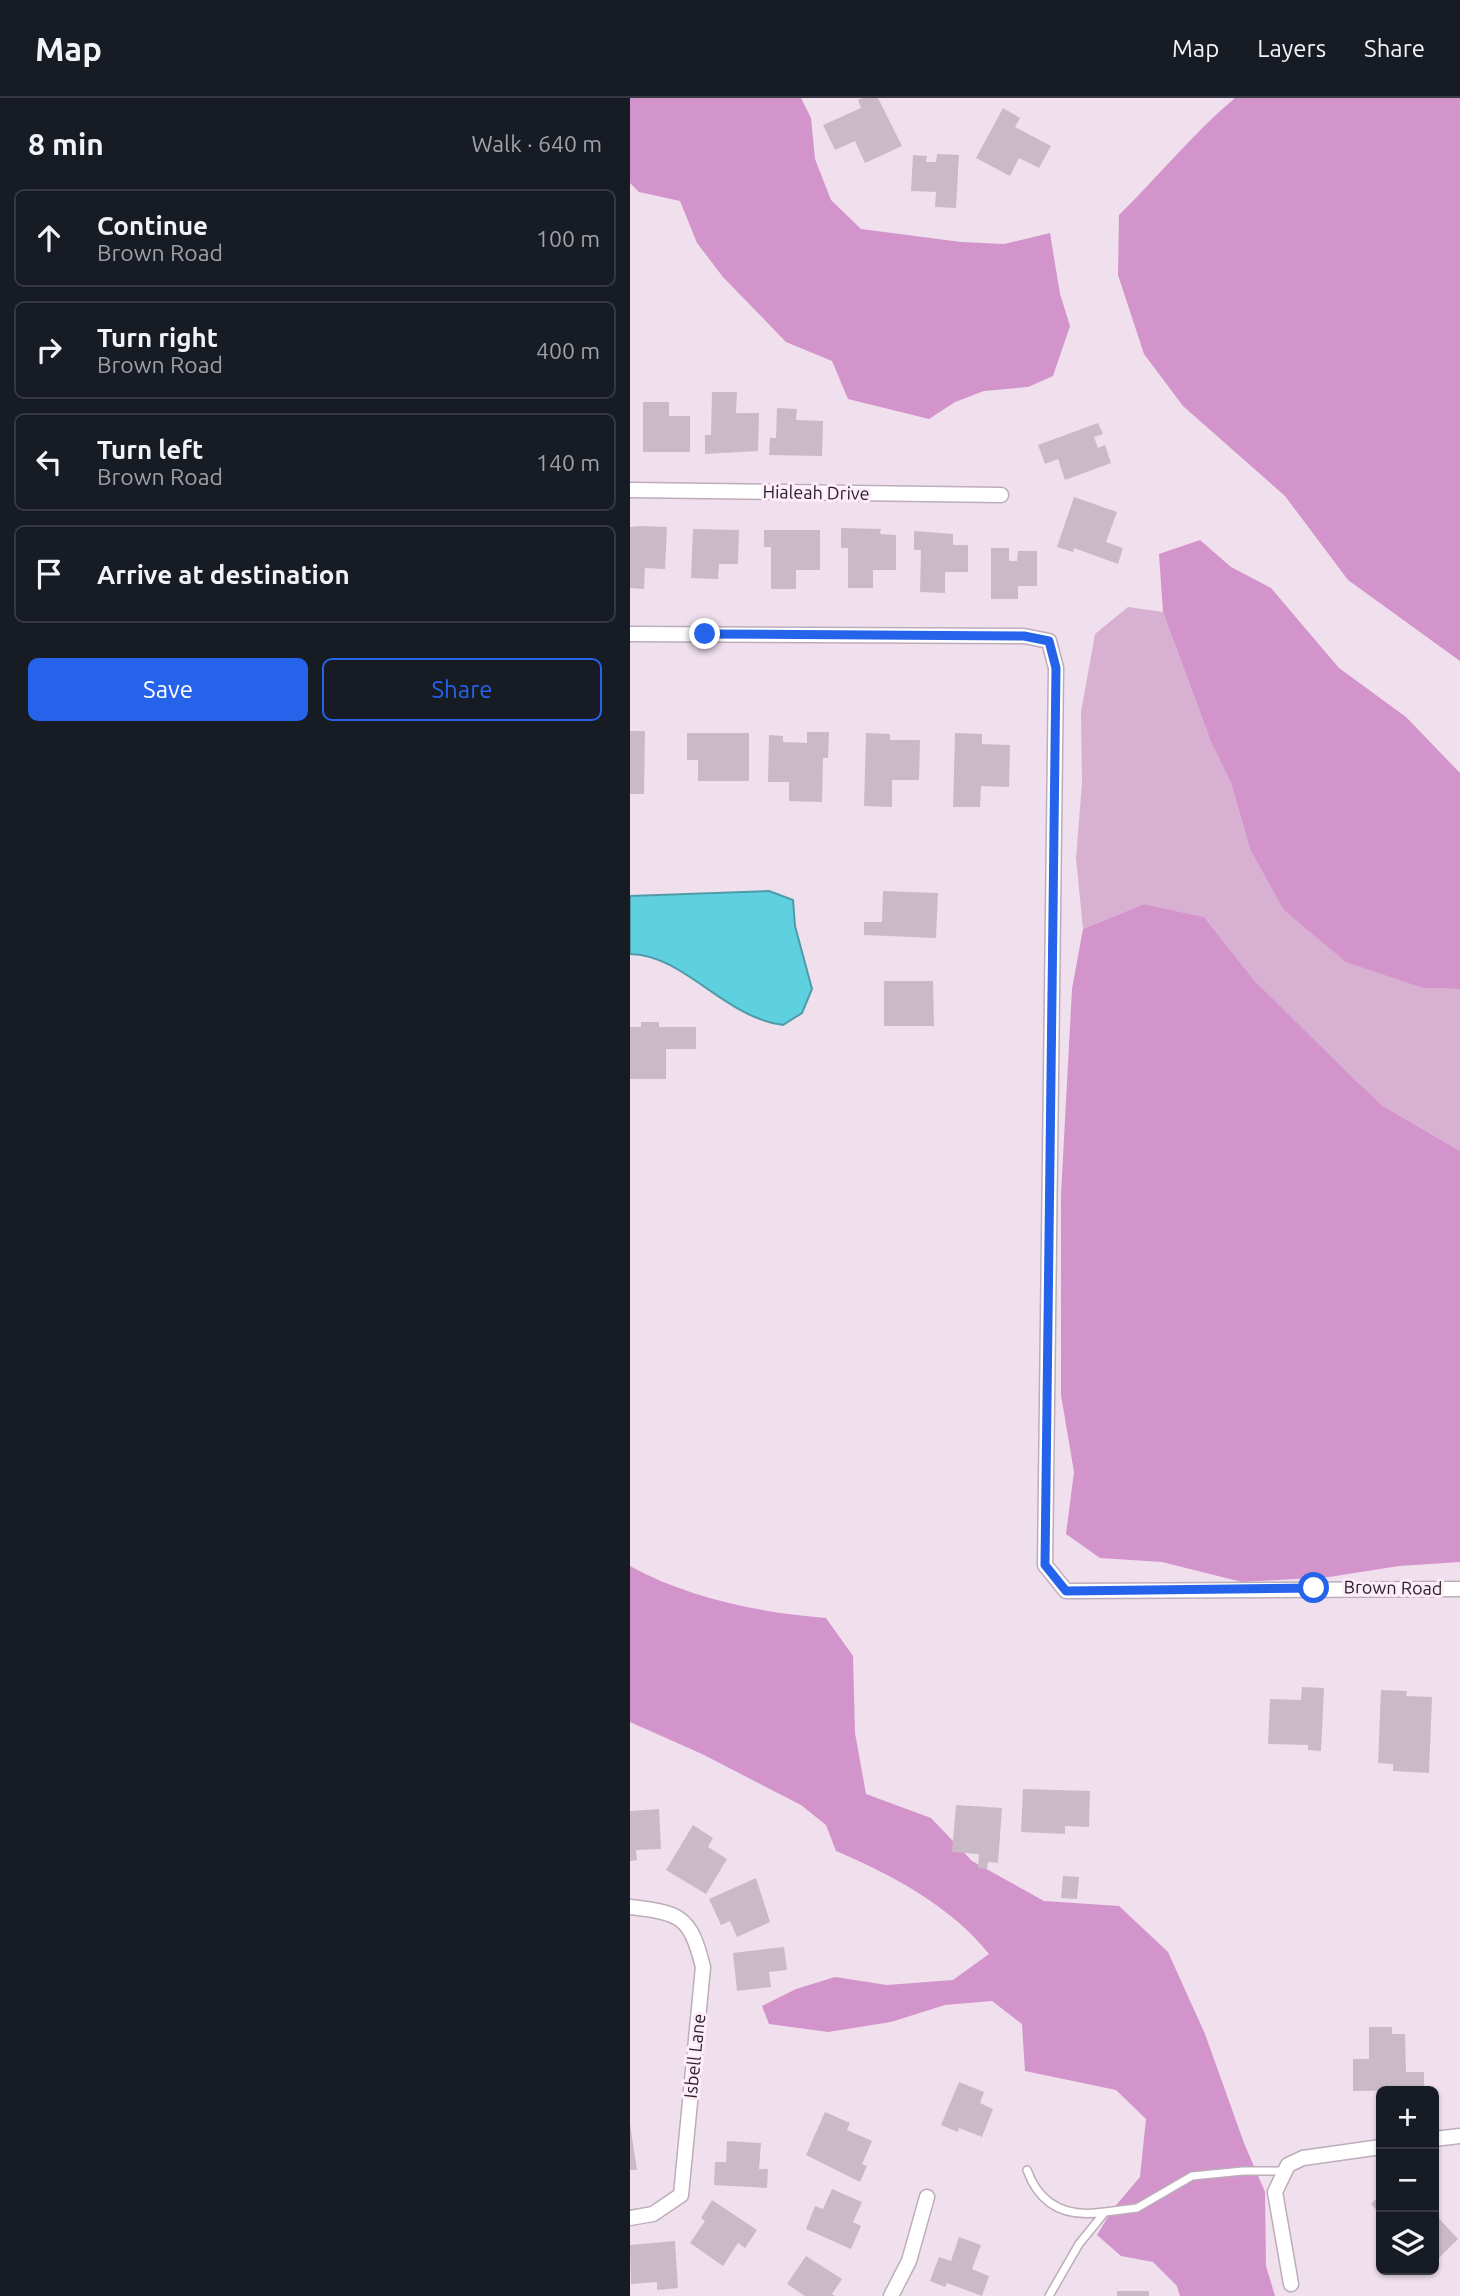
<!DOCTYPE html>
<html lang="en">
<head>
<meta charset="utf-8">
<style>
  body { margin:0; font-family:Ubuntu,sans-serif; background:#242831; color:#f1f3f6 }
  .controls { position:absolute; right:21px; bottom:21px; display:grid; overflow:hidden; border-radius:10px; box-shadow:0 2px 5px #0004 }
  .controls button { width:63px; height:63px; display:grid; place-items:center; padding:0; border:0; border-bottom:2px solid #363941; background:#171b24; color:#f1f3f6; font:35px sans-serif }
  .stop { position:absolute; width:21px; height:21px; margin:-16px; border:5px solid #2563eb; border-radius:50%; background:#fff }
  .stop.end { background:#2563eb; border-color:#fff; box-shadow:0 2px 7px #0008 }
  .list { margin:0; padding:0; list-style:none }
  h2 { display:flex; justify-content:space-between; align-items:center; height:91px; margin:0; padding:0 28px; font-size:30px }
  h2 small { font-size:23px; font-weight:400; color:#9ea1a6 }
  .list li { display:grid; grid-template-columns:46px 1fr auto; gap:21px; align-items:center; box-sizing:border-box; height:98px; margin:0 14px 14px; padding:0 14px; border:2px solid #363941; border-radius:10px }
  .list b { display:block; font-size:26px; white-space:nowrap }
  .list p { margin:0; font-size:23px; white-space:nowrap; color:#9ea1a6 }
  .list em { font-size:23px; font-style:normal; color:#9ea1a6 }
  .actions { display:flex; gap:14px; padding:21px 28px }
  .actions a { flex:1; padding:16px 0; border:2px solid #2563eb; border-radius:10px; text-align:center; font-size:24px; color:#2563eb }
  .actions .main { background:#2563eb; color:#fff }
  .icon { flex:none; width:38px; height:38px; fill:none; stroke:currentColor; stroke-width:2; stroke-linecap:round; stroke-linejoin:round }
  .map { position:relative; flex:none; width:830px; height:2198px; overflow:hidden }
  header { display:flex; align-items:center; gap:42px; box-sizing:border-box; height:98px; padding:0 35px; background:#171b24; border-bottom:2px solid #363941 }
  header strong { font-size:33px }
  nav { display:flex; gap:38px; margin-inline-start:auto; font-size:24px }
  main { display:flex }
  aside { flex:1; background:#171b24 }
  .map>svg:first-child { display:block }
  .green { fill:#d8b0d2 }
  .forest { fill:#d294ca }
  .water { fill:#5fd0df; stroke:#4f9ca8; stroke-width:2 }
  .building { fill:#cabac8 }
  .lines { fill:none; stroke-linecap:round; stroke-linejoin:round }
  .lane-casing { stroke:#bdadbb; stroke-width:10 }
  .street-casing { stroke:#bdadbb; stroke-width:17 }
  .lane { stroke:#fff; stroke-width:7 }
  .street { stroke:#fff; stroke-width:14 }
  .route { stroke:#2563eb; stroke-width:9 }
  .labels { text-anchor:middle; stroke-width:6; stroke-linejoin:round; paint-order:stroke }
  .street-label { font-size:18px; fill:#292328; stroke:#feecfb }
</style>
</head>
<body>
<header>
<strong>Map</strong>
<nav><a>Map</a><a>Layers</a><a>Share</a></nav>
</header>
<main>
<aside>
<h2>8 min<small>Walk · 640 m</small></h2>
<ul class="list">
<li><svg class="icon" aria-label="ahead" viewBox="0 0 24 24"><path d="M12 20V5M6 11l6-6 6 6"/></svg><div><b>Continue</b><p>Brown Road</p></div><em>100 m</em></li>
<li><svg class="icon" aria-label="right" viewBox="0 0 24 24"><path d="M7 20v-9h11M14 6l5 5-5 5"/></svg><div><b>Turn right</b><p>Brown Road</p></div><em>400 m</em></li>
<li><svg class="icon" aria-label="left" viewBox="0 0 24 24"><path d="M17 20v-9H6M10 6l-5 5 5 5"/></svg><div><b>Turn left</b><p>Brown Road</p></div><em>140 m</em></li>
<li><svg class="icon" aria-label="arrive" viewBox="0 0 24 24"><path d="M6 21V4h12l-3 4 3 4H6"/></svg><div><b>Arrive at destination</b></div></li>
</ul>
<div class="actions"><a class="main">Save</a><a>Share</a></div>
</aside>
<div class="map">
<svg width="830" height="2198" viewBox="0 0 830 2198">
  <rect width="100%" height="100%" fill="#f0dfed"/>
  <path class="green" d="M498 509 533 514 581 644 601 685 620 751 793 890 830 891V1053L753 1008 722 979 624 882 574 819 514 806 453 831 446 760 452 685 451 614 465 536Z"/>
  <path class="forest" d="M0 0H171L181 20 185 61 201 102 231 131 331 144 374 146 420 135 430 196 440 228 423 278 398 289 354 293 325 304 299 321 218 301 202 263 156 244 93 179 67 145 50 103 9 94 0 85Z
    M605 0H830V563L718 482 655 398 553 308 514 256 488 177 489 117C528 79 563 35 605 0Z
    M570 442 601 469 641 490 709 570 776 619 830 675V891L793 890 716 864 654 812 620 751 601 685 581 644 533 514 529 456Z
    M514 806 574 819 624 882 722 979 753 1008 830 1053V1464L769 1468 699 1479 612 1484 532 1464 470 1460 436 1436 444 1374 431 1297V1097L442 891 453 831Z
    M0 1468C58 1500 130 1515 196 1520L223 1558 225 1635 236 1696 301 1720 342 1763 414 1803 489 1808 538 1854 575 1936 614 2045 635 2094 636 2168 645 2198H550L547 2188 523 2164 491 2158 467 2137 482 2112 510 2079 516 2021 486 1992 395 1973 392 1926 362 1903 315 1907 261 1924 198 1934 139 1926 132 1908 166 1891 205 1879 257 1887 323 1882 359 1856C321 1808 262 1777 206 1753L196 1727 171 1707 72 1656 0 1624Z"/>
  <path class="water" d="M139 793 163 802 165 828 182 891 172 915 153 927C93 919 55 857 0 856V798Z"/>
  <path class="building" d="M232 0H248L272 48 235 65 225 43 205 52 193 27 231 10 228 2Z
    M373 10 390 20 385 29 421 48 409 70 389 60 380 78 346 60Z
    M307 56 329 57 326 110 305 109 306 94 281 93 283 57 297 58 296 64H306Z
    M82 294H107L106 315H129L128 353 75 356V337H81Z
    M13 304H39V318H60V354H13Z
    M147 310 167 311 166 322 193 323 192 358 139 357 140 340H146Z
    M468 325 473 336 464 339 468 350 475 347 481 365 435 382 428 361 415 366 408 347Z
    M444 399 487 414 476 444 493 450 488 466 444 450 443 454 427 449Z
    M9 428 37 429 35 471 15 470 14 491 0 490V429Z
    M211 430 251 431 250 436 266 437V472H243V490H218V450H211Z
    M63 431 109 432 108 466H89L88 481 61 480Z
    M134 432H190V472H166V491H141V449H134Z
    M284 433 323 436V447H338V474H315V495L290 494 291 452H284Z
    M361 450H379V463H387L388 453H407V488H388V501H361Z
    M0 633H15L14 696H0Z
    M177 634H199L198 660H193L192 704 159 703V684H138L139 637 153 638V644L177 645Z
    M57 635H119V683H68V662H57Z
    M236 635 260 636V642H290L289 682H262V709L234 708Z
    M325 635 352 636V646L380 647 379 689 351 688 350 709H323Z
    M253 793 308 795 306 840 234 837V824H252Z
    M254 883H303L304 928H254Z
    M11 924H29V929H66V951H36V981H0V929H11Z
    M672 1589 694 1590 691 1653 678 1652V1647L638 1646 640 1601 671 1602Z
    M751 1592 777 1593 776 1598 802 1599 799 1675 763 1673V1666L748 1665Z
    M393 1691 460 1693 459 1729 435 1728V1736L391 1734Z
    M326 1707 372 1710 368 1765 358 1764 357 1771 348 1770 349 1756 322 1754Z
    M29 1711 31 1751 6 1752 7 1762 0 1763V1713Z
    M63 1727 83 1740 78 1749 97 1761 76 1796 36 1772Z
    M433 1778 449 1779 447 1801 431 1800Z
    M126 1780 140 1824 107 1839 100 1823 91 1827 79 1801Z
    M154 1849 157 1872 139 1874 141 1889 107 1893 103 1855Z
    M739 1929H762V1936H775L776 1974H794V1992L723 1993V1961H739Z
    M329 1984 354 1994 350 2005 363 2011 352 2039 329 2030 328 2034 311 2027Z
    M195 2014 220 2025 217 2032 242 2043 232 2066 237 2068 230 2084 176 2057Z
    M0 2026 7 2072H0Z
    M97 2043 131 2045 129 2071H138L137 2090 84 2087 85 2064H96Z
    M202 2091 232 2104 223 2124 231 2128 221 2151 176 2131 185 2108 193 2111Z
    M751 2096V2117L741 2106Z
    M82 2102 127 2132 115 2150 108 2145 93 2168 60 2145 75 2123 71 2120Z
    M804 2115 828 2141 809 2160 804 2154Z
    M329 2139 351 2147 342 2171 359 2178 352 2198 317 2185 315 2189 300 2183 309 2159 321 2163Z
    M45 2143 48 2190 27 2192V2184L1 2186 0 2147Z
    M176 2158 212 2181 202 2196 205 2198H175L157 2186Z
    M487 2193H519V2198H487Z"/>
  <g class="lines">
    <defs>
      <path id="lane" d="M397 2072C410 2108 437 2120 474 2114
        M419 2198 449 2146 475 2114 507 2110 562 2078 613 2073H654"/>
      <path id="street" d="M0 392 371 397
        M0 536 394 538 419 543 426 570 415 1467 436 1493 830 1491
        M0 1809C50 1815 60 1817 73 1869L51 2097 23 2116 0 2120
        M804 2041 830 2038
        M661 2186 645 2094 658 2067 673 2060 751 2049
        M261 2198 279 2163 297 2099"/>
    </defs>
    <use href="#lane" class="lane-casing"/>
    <use href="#street" class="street-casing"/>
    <use href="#lane" class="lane"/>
    <use href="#street" class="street"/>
  </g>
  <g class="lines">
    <path class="route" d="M75 536 394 538 419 543 426 570 415 1467 436 1493 684 1490"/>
  </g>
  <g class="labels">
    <g class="street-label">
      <text transform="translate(186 395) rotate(1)" y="6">Hialeah Drive</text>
      <text transform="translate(763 1490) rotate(1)" y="6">Brown Road</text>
      <text transform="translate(65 1958) rotate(-84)" y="6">Isbell Lane</text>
    </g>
  </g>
</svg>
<div class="controls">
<button>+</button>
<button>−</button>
<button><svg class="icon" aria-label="layers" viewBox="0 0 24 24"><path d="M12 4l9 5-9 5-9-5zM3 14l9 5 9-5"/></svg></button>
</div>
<div class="stop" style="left:684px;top:1490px"></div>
<div class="stop end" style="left:75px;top:536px"></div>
</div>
</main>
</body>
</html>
